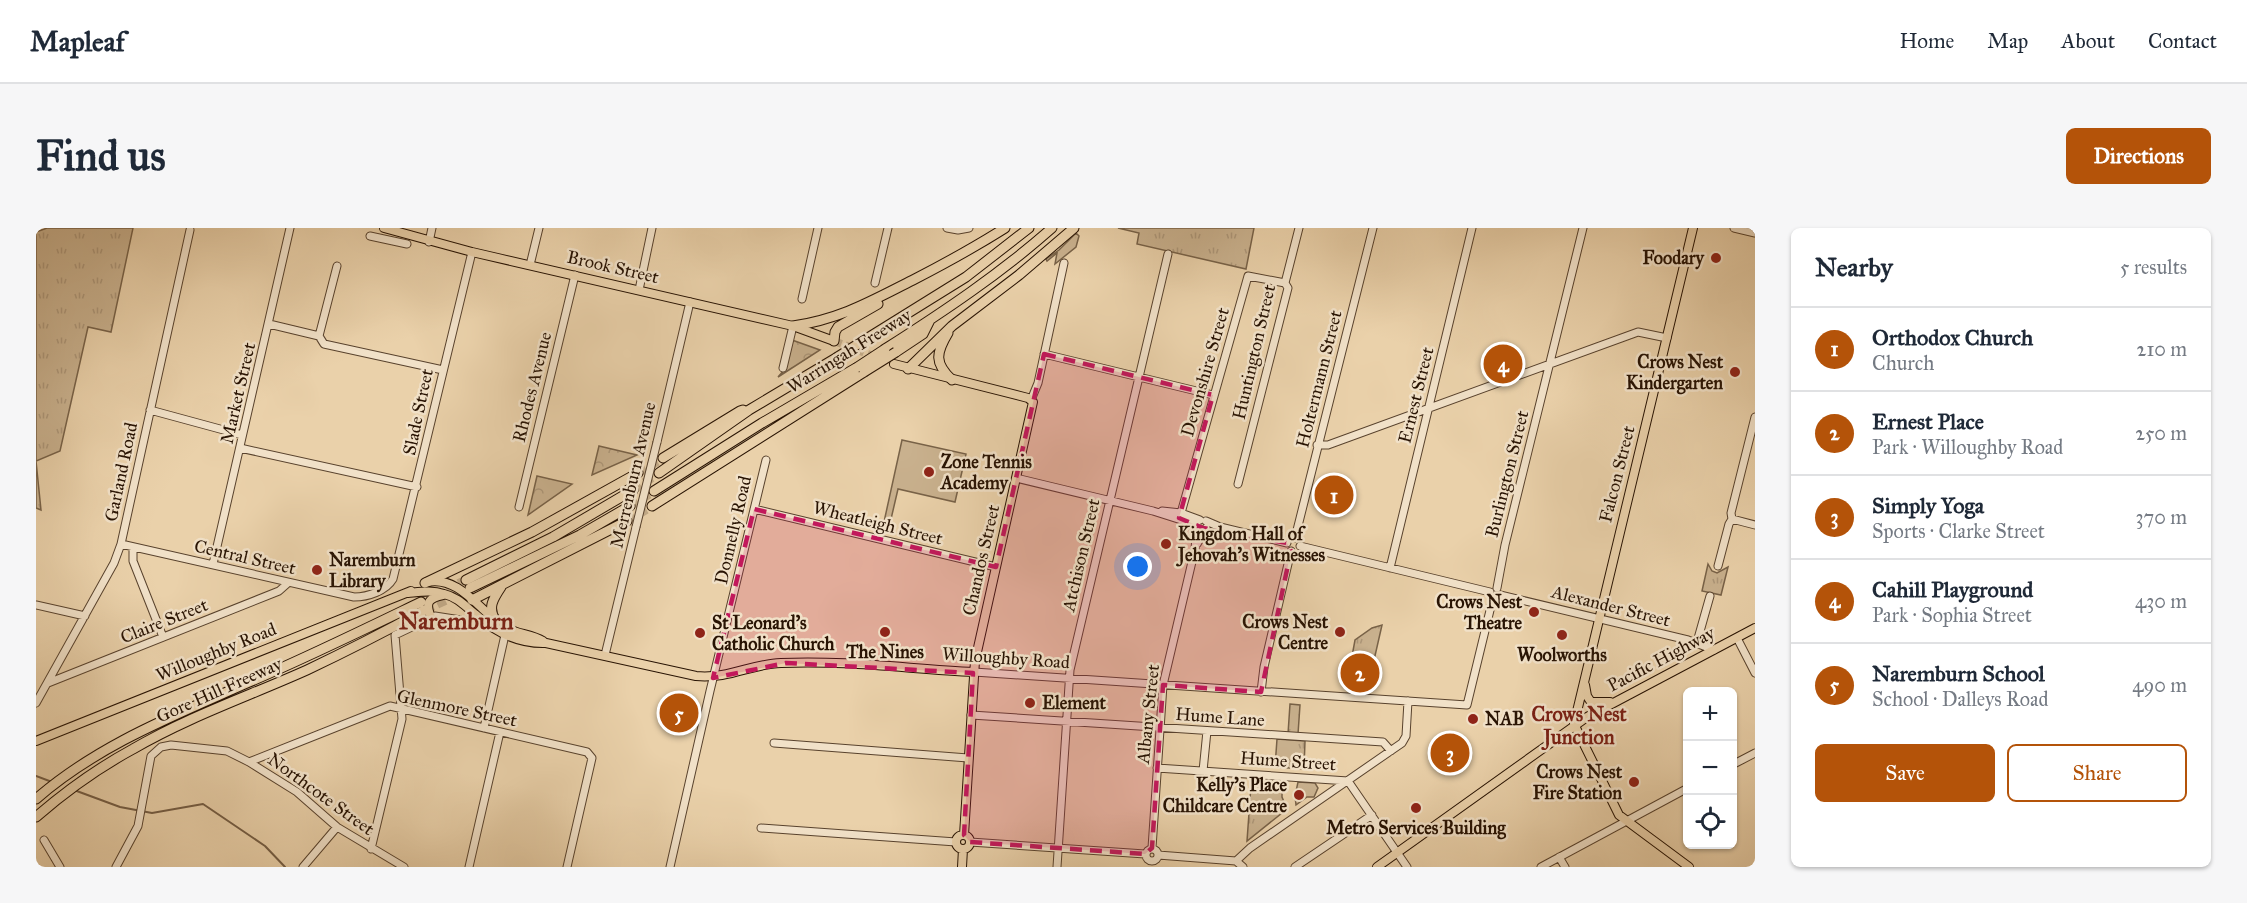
<!DOCTYPE html>
<html lang="en">
<head>
<meta charset="utf-8">
<style>
  body { margin:0; font-family:"IM FELL Great Primer",serif; background:#f6f6f7; color:#1f2937 }
  .controls { position:absolute; right:18px; bottom:18px; display:grid; overflow:hidden; border-radius:9px; box-shadow:0 2px 4px #0004 }
  .controls button { width:54px; height:54px; display:grid; place-items:center; padding:0; border:0; border-bottom:2px solid #e0e1e3; background:#fff; color:#1f2937; font:30px sans-serif }
  .you { position:absolute; left:1102px; top:339px; width:21px; height:21px; margin:-15px; border:4px solid #fff; border-radius:50%; background:#1a73e8; box-shadow:0 0 0 9px #1a73e833 }
  .badge { display:grid; place-items:center; width:39px; height:39px; border-radius:50%; background:#b45309; color:#fff; font-size:20px; font-weight:700 }
  .pin { position:absolute; translate:-50% -50%; border:3px solid #fff; box-shadow:0 2px 6px #0006 }
  .list { margin:0; padding:0; list-style:none }
  h2 { display:flex; justify-content:space-between; align-items:center; height:78px; margin:0; padding:0 24px; font-size:26px }
  h2 small { font-size:20px; font-weight:400; color:#747a83 }
  .list li { display:grid; grid-template-columns:39px 1fr auto; gap:18px; align-items:center; box-sizing:border-box; height:84px; padding:0 24px; border-top:2px solid #e0e1e3 }
  .list b { display:block; font-size:22px; white-space:nowrap }
  .list p { margin:0; font-size:20px; white-space:nowrap; color:#747a83 }
  .list em { font-size:20px; font-style:normal; color:#747a83 }
  .actions { display:flex; gap:12px; padding:18px 24px }
  .actions a { flex:1; padding:14px 0; border:2px solid #b45309; border-radius:9px; text-align:center; font-size:21px; color:#b45309 }
  .actions .main { background:#b45309; color:#fff }
  .icon { flex:none; width:33px; height:33px; fill:none; stroke:currentColor; stroke-width:2; stroke-linecap:round; stroke-linejoin:round }
  .map { position:relative; flex:none; width:1719px; height:639px; overflow:hidden; border-radius:9px }
  header { display:flex; align-items:center; gap:36px; box-sizing:border-box; height:84px; padding:0 30px; background:#fff; border-bottom:2px solid #e0e1e3 }
  header strong { font-size:28px }
  nav { display:flex; gap:33px; margin-inline-start:auto; font-size:21px }
  .intro { display:flex; align-items:center; justify-content:space-between; box-sizing:border-box; height:144px; padding:0 36px }
  h1 { margin:0; font-size:42px }
  .button { padding:15px 27px; border-radius:9px; background:#b45309; color:#fff; font-size:21px; font-weight:700 }
  main { display:flex; gap:36px; padding:0 36px }
  aside { flex:1; background:#fff; border-radius:9px; box-shadow:0 2px 4px #0004 }
  .map>svg:first-child { display:block }
  .grass { fill:#c9b18e; stroke:#786248; stroke-width:1.5 }
  .forest { fill:url(#forest-crowns); stroke:#786248; stroke-width:1.5 }
  .park { fill:url(#park-tufts); stroke:#786248; stroke-width:1.5 }
  .lines { fill:none; stroke-linecap:round; stroke-linejoin:round }
  .stream { stroke:#755e45; stroke-width:2 }
  .major-tunnel { stroke:#c3ab89; stroke-width:8; stroke-dasharray:8 4; stroke-linecap:butt }
  .highway-tunnel { stroke:#c3ab89; stroke-width:9; stroke-dasharray:9 4.5; stroke-linecap:butt }
  .minor-casing { stroke:#58422d; stroke-width:9 }
  .major-casing { stroke:#281303; stroke-width:10 }
  .highway-casing { stroke:#281303; stroke-width:11 }
  .minor { stroke:#f1e1c8; stroke-width:7 }
  .major { stroke:#ead1aa; stroke-width:8 }
  .highway { stroke:#ead1aa; stroke-width:9 }
  .minor-bridge-casing { stroke:#58422d; stroke-width:9; stroke-linecap:butt }
  .highway-bridge-casing { stroke:#281303; stroke-width:11; stroke-linecap:butt }
  .minor-bridge { stroke:#f1e1c8; stroke-width:7 }
  .highway-bridge { stroke:#ead1aa; stroke-width:9 }
  .marked { fill:#c2185b; fill-opacity:0.2; stroke:#c2185b; stroke-width:4.5; stroke-dasharray:12 8; stroke-linejoin:round }
  .poi-dot { fill:#8f2418; stroke:#f1e1c8; stroke-width:2 }
  .labels { text-anchor:middle; stroke-width:5; stroke-linejoin:round; paint-order:stroke }
  .poi-label { font-size:18px; font-weight:bold; fill:#281303; stroke:#f1e1c8; text-anchor:end }
  .street-label { font-size:18px; fill:#281303; stroke:#f1e1c8 }
  .neighbourhood-label { font-size:20px; font-weight:bold; fill:#7a1f14; stroke:#f1e1c8 }
  .district-label { font-size:24px; font-weight:bold; fill:#7a1f14; stroke:#f1e1c8 }
</style>
</head>
<body>
<header>
<strong>Mapleaf</strong>
<nav><a>Home</a><a>Map</a><a>About</a><a>Contact</a></nav>
</header>
<div class="intro"><h1>Find us</h1><a class="button">Directions</a></div>
<main>
<div class="map">
<svg width="1719" height="639" viewBox="0 0 1719 639">
  <defs>
    <pattern id="forest-crowns" width="20" height="18" patternUnits="userSpaceOnUse" patternTransform="scale(1.5)"><rect width="20" height="18" fill="#c9b18e"/><path d="M2 6a3 3 0 1 1 6 0M12 15a3 3 0 1 1 6 0" fill="none" stroke="#ad9779"/></pattern>
    <pattern id="park-tufts" width="24" height="20" patternUnits="userSpaceOnUse" patternTransform="scale(1.5)"><rect width="24" height="20" fill="#c9b18e"/><path d="M3 7l-1-3M5 7V3M7 7l1-3M15 17l-1-3M17 17v-4M19 17l1-3" fill="none" stroke="#ad9779"/></pattern>
  </defs>
  <rect width="100%" height="100%" fill="#ead1aa"/>
  <filter id="stains"><feTurbulence type="fractalNoise" baseFrequency=".00333" numOctaves="4"/><feColorMatrix values="0 0 0 0 .2 0 0 0 0 .09 0 0 0 0 .02 0 0 0 .5 -.17"/></filter>
  <radialGradient id="worn" r=".72"><stop offset=".6" stop-color="#630" stop-opacity="0"/><stop offset="1" stop-color="#630" stop-opacity=".3"/></radialGradient>
  <path class="grass" d="M1040 5 1043 8 1040 19 1019 36 1021 25 1011 33 1010 31 1023 22Z
    M866 212 930 226 919 274 862 261 852 304 846 303Z"/>
  <path class="forest" d="M756 112 784 122 742 149 749 141Z
    M563 218 601 227 556 247Z
    M501 248 536 256 492 287Z"/>
  <path class="park" d="M11 0H97L75 104 52 99 24 223 0 233 5 282 0 280V4Z
    M1082 0H1218L1210 41 1101 16 1103 5Z
    M1465 122 1475 124 1469 149 1457 152Z
    M1672 336 1676 343 1681 345 1692 339 1685 367 1666 363Z
    M1346 397 1331 463 1310 461 1319 412 1336 400Z
    M1254 476 1264 477 1262 506H1252Z
    M1241 511 1269 513 1268 541 1239 539Z
    M1237 552 1246 557V569L1251 581 1211 613 1215 557 1229 553Z
    M1262 554 1279 555 1282 560 1278 569H1271L1260 577 1259 568Z"/>
  <g class="lines">
    <path class="stream" d="M0 548 16 554
      M38 562 84 579 116 585 167 576 229 618 249 639"/>
    <path class="major-tunnel" d="M798 113 858 136"/>
    <path class="highway-tunnel" d="M602 245 627 230
      M597 262 623 245
      M594 278 618 263
      M591 293 616 278
      M398 367 430 352
      M389 382 421 367"/>
    <defs>
      <path id="minor" d="M911 0 922 2 933 0
        M1698 0 1719 5
        M334 8 371 16
        M393 14 396 0
        M494 37 503 0
        M301 38 283 108 288 116 407 142
        M839 55 852 0
        M603 62 616 0
        M766 71 782 0
        M233 96 283 108
        M1008 126 1177 167
        M747 140 757 98
        M995 172 1002 155 1028 35
        M114 182 206 207
        M621 214 654 74
        M1281 217H1292L1602 104 1631 110
        M204 220 381 259
        M980 250 1117 283 1161 297
        M1202 256 1252 60 1249 55 1263 0
        M483 279 539 47
        M718 281 960 339
        M1126 283 1145 285 1164 292
        M1145 285 1212 48 1249 55
        M1696 291 1719 297
        M1170 293 1184 299 1251 315
        M1259 310 1337 0
        M85 316 318 369C332 369 350 363 357 351L436 24
        M1161 316 1170 300
        M1264 318 1454 364
        M97 319V333L127 409
        M177 336 254 0
        M1682 338 1693 296 1696 291 1695 285 1719 189
        M1354 340 1436 0
        M1461 360 1469 317 1547 0
        M1464 367 1652 412 1678 422
        M0 377 49 388
        M1701 410 1719 445
        M1661 414 1674 368
        M569 427 600 299
        M938 444 1431 477 1457 370
        M12 455 243 363 252 355
        M1225 464 1228 439 1255 323
        M0 475 78 335 85 316 154 2
        M935 487 1347 514 1355 523
        M448 500 469 407
        M738 515 932 530
        M213 534 354 478 551 524 556 530 531 639
        M1696 537 1719 525
        M1121 540 1312 553
        M1167 543 1171 503
        M1312 553 1371 639
        M725 600 920 614
        M8 612 24 639
        M934 614 1109 626
        M1116 620 1127 457 1159 321 1161 297
        M1110 627a6 6 0 1 1 12 0a6 6 0 1 1-12 0Z
        M335 621 366 491 359 407 399 388 431 393 440 387
        M1122 627 1200 633 1207 639
        M1523 629 1529 639
        M1200 633 1214 620 1366 515 1370 508 1372 473
        M80 639 102 598 115 528 125 519 135 517 191 523 213 534 261 564 301 599 368 639
        M267 639 301 599
        M433 639 464 504
        M634 639 674 463 730 232
        M1021 639 1034 442 1132 26
        M1259 639 1336 587
        M1505 639 1652 560"/>
      <path id="major" d="M348 0 436 24 757 98 798 113
        M858 136 992 170 997 174 939 433 928 607
        M391 354C423 347 444 383 467 398 479 406 495 406 507 413
        M372 365C384 364 396 362 408 366 421 369 429 378 439 386 459 404 483 416 510 415L660 448C694 451 714 436 745 435 809 432 874 441 938 444
        M395 389C389 375 392 370 407 367
        M1549 457 1551 468 1555 474H1574
        M0 513 375 363
        M920 614a7 7 0 1 1 14 0a7 7 0 1 1-14 0Z
        M926 639 927 621
        M1341 639 1551 489 1719 400
        M1653 639 1583 587 1538 496 1657 0"/>
      <path id="highway" d="M757 98C805 91 835 73 877 52 908 36 939 19 969 0
        M912 105C900 125 898 135 916 152
        M798 113 799 104 802 99 842 76
        M827 113 930 49 993 0
        M849 121C907 84 964 46 1016 0
        M860 124 887 106 894 92
        M872 141 916 98 983 47 1038 0
        M627 230 704 183 707 182
        M623 245 713 182 800 130
        M618 263 726 195 820 140
        M616 278 828 144
        M430 352 517 309 597 262
        M389 355 496 304 602 245
        M434 360 544 307 594 278
        M436 372 591 293
        M460 393C451 380 457 371 465 359
        M0 571C62 517 137 488 211 455 270 430 327 402 385 374
        M0 589C30 563 62 540 97 521 152 489 213 468 271 442 311 423 350 403 389 382"/>
    </defs>
    <use href="#minor" class="minor-casing"/>
    <use href="#major" class="major-casing"/>
    <use href="#highway" class="highway-casing"/>
    <use href="#minor" class="minor"/>
    <use href="#major" class="major"/>
    <use href="#highway" class="highway"/>
    <defs>
      <path id="minor-bridge" d="M600 299 621 214"/>
      <path id="highway-bridge" d="M800 130 827 113
        M820 140 849 121
        M828 144 860 124"/>
    </defs>
    <use href="#minor-bridge" class="minor-bridge-casing"/>
    <use href="#highway-bridge" class="highway-bridge-casing"/>
    <use href="#minor-bridge" class="minor-bridge"/>
    <use href="#highway-bridge" class="highway-bridge"/>
  </g>
  <path class="marked" d="M1008 126 1177 167 1143 290 1167 300 1251 315 1255 323 1225 464 1127 457 1116 620 1109 626 934 614 928 607 937 445 750 435 677 450 718 281 960 339Z"/>
  <g class="poi-dot">
    <circle cx="1680" cy="30" r="6"/>
    <circle cx="1699" cy="144" r="6"/>
    <circle cx="893" cy="244" r="6"/>
    <circle cx="1130" cy="316" r="6"/>
    <circle cx="281" cy="342" r="6"/>
    <circle cx="1498" cy="384" r="6"/>
    <circle cx="849" cy="404" r="6"/>
    <circle cx="1304" cy="404" r="6"/>
    <circle cx="664" cy="405" r="6"/>
    <circle cx="1526" cy="407" r="6"/>
    <circle cx="994" cy="475" r="6"/>
    <circle cx="1437" cy="491" r="6"/>
    <circle cx="1598" cy="554" r="6"/>
    <circle cx="1263" cy="567" r="6"/>
    <circle cx="1380" cy="580" r="6"/>
  </g>
  <g class="labels">
    <g class="poi-label">
      <text x="1668" y="36">Foodary</text>
      <text x="1687" y="140">Crows Nest<tspan x="1687" dy="21">Kindergarten</tspan></text>
      <text x="905" y="240" text-anchor="start">Zone Tennis<tspan x="905" dy="21">Academy</tspan></text>
      <text x="1142" y="312" text-anchor="start">Kingdom Hall of<tspan x="1142" dy="21">Jehovah's Witnesses</tspan></text>
      <text x="293" y="338" text-anchor="start">Naremburn<tspan x="293" dy="21">Library</tspan></text>
      <text x="1486" y="380">Crows Nest<tspan x="1486" dy="21">Theatre</tspan></text>
      <text x="1292" y="400">Crows Nest<tspan x="1292" dy="21">Centre</tspan></text>
      <text x="676" y="401" text-anchor="start">St Leonard's<tspan x="676" dy="21">Catholic Church</tspan></text>
      <text x="849" y="430" text-anchor="middle">The Nines</text>
      <text x="1526" y="433" text-anchor="middle">Woolworths</text>
      <text x="1006" y="481" text-anchor="start">Element</text>
      <text x="1449" y="497" text-anchor="start">NAB</text>
      <text x="1586" y="550">Crows Nest<tspan x="1586" dy="21">Fire Station</tspan></text>
      <text x="1251" y="563">Kelly’s Place<tspan x="1251" dy="21">Childcare Centre</tspan></text>
      <text x="1380" y="606" text-anchor="middle">Metro Services Building</text>
    </g>
    <g class="street-label">
      <text transform="translate(577 39) rotate(13)" y="6">Brook Street</text>
      <text transform="translate(813 123) rotate(-32)" y="6">Warringah Freeway</text>
      <text transform="translate(1218 124) rotate(-77)" y="6">Huntington Street</text>
      <text transform="translate(1169 144) rotate(-74)" y="6">Devonshire Street</text>
      <text transform="translate(1283 151) rotate(-76)" y="6">Holtermann Street</text>
      <text transform="translate(496 159) rotate(-76)" y="6">Rhodes Avenue</text>
      <text transform="translate(202 165) rotate(-77)" y="6">Market Street</text>
      <text transform="translate(1380 167) rotate(-76)" y="6">Ernest Street</text>
      <text transform="translate(382 184) rotate(-78)" y="6">Slade Street</text>
      <text transform="translate(85 244) rotate(-78)" y="6">Garland Road</text>
      <text transform="translate(1471 246) rotate(-76)" y="6">Burlington Street</text>
      <text transform="translate(1581 246) rotate(-76)" y="6">Falcon Street</text>
      <text transform="translate(597 247) rotate(-77)" y="6">Merrenburn Avenue</text>
      <text transform="translate(842 295) rotate(14)" y="6">Wheatleigh Street</text>
      <text transform="translate(697 302) rotate(-77)" y="6">Donnelly Road</text>
      <text transform="translate(1045 327) rotate(-77)" y="6">Atchison Street</text>
      <text transform="translate(209 329) rotate(13)" y="6">Central Street</text>
      <text transform="translate(945 332) rotate(-77)" y="6">Chandos Street</text>
      <text transform="translate(1575 378) rotate(14)" y="6">Alexander Street</text>
      <text transform="translate(128 393) rotate(-22)" y="6">Claire Street</text>
      <text transform="translate(180 424) rotate(-22)" y="6">Willoughby Road</text>
      <text transform="translate(970 430) rotate(4)" y="6">Willoughby Road</text>
      <text transform="translate(1625 431) rotate(-28)" y="6">Pacific Highway</text>
      <text transform="translate(183 462) rotate(-24)" y="6">Gore Hill Freeway</text>
      <text transform="translate(421 480) rotate(12)" y="6">Glenmore Street</text>
      <text transform="translate(1112 486) rotate(-84)" y="6">Albany Street</text>
      <text transform="translate(1184 489) rotate(4)" y="6">Hume Lane</text>
      <text transform="translate(1252 533) rotate(4)" y="6">Hume Street</text>
      <text transform="translate(285 566) rotate(36)" y="6">Northcote Street</text>
    </g>
    <g class="neighbourhood-label">
      <text x="1543" y="493">Crows Nest<tspan x="1543" dy="23">Junction</tspan></text>
    </g>
    <g class="district-label">
      <text x="420" y="401">Naremburn</text>
    </g>
  </g>
  <rect width="100%" height="100%" filter="url(#stains)"/>
  <rect width="100%" height="100%" fill="url(#worn)"/>
</svg>
<div class="controls">
<button>+</button>
<button>−</button>
<button><svg class="icon" aria-label="locate" viewBox="0 0 24 24"><circle cx="12" cy="12" r="6"/><path d="M12 2v4M12 18v4M2 12h4M18 12h4"/></svg></button>
</div>
<div class="you"></div>
<div class="pin badge" style="left:1298px;top:267px">1</div>
<div class="pin badge" style="left:1324px;top:445px">2</div>
<div class="pin badge" style="left:1414px;top:525px">3</div>
<div class="pin badge" style="left:1467px;top:136px">4</div>
<div class="pin badge" style="left:643px;top:485px">5</div>
</div>
<aside>
<h2>Nearby<small>5 results</small></h2>
<ul class="list">
<li><span class="badge">1</span><div><b>Orthodox Church</b><p>Church</p></div><em>210 m</em></li>
<li><span class="badge">2</span><div><b>Ernest Place</b><p>Park · Willoughby Road</p></div><em>250 m</em></li>
<li><span class="badge">3</span><div><b>Simply Yoga</b><p>Sports · Clarke Street</p></div><em>370 m</em></li>
<li><span class="badge">4</span><div><b>Cahill Playground</b><p>Park · Sophia Street</p></div><em>430 m</em></li>
<li><span class="badge">5</span><div><b>Naremburn School</b><p>School · Dalleys Road</p></div><em>490 m</em></li>
</ul>
<div class="actions"><a class="main">Save</a><a>Share</a></div>
</aside>
</main>
</body>
</html>
